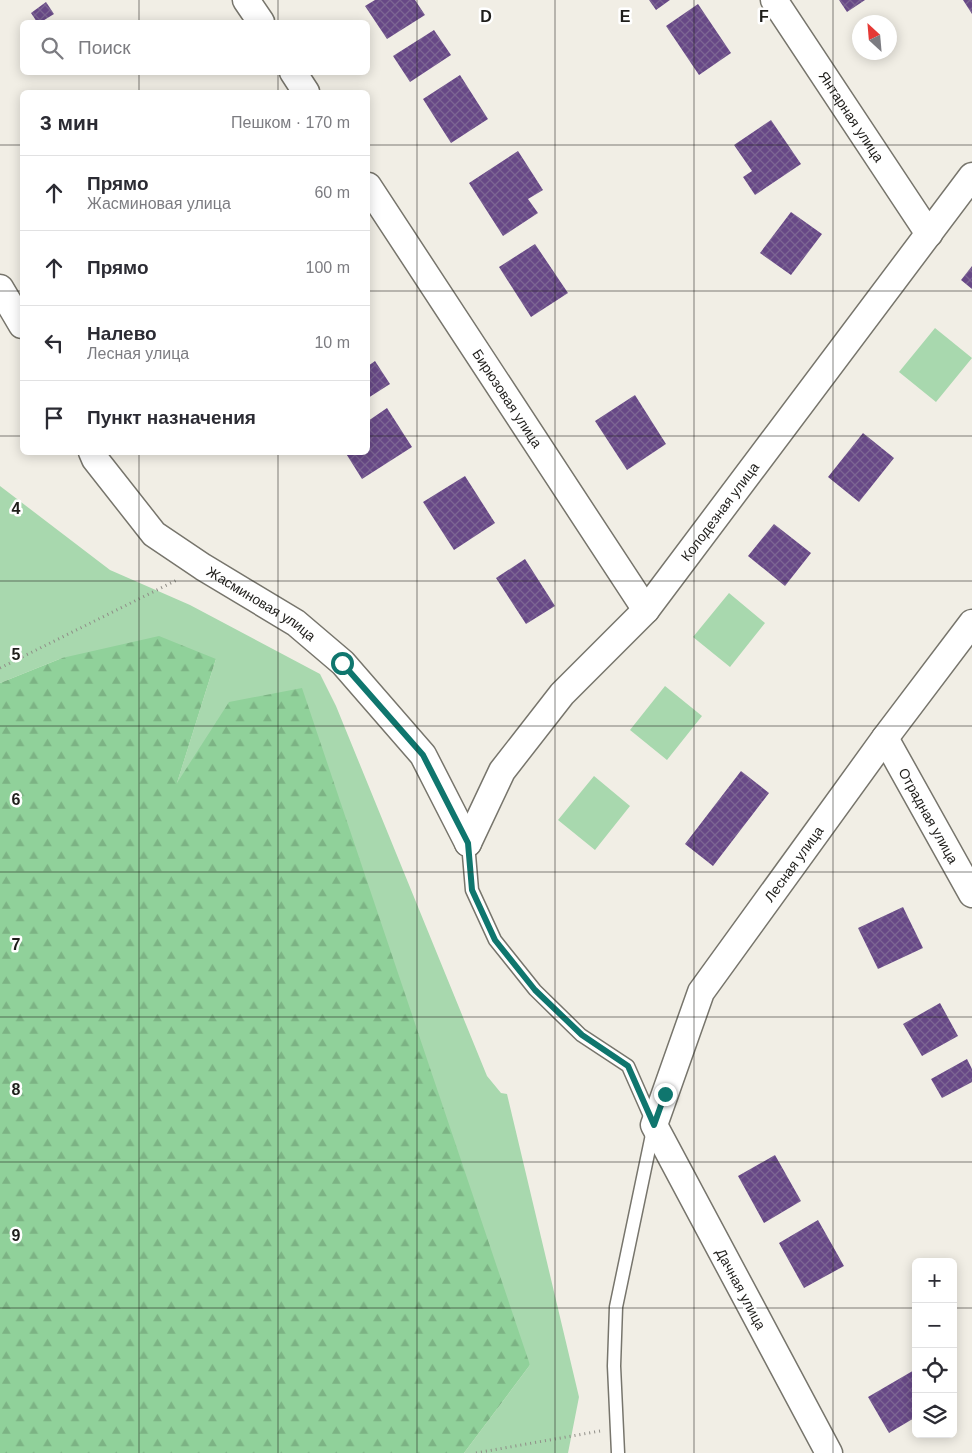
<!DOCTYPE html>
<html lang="ru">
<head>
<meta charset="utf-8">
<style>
  body { margin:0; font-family:Arial,sans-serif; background:#f7f7f7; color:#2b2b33 }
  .controls { position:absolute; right:15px; bottom:15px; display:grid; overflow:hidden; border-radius:8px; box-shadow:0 2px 12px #0003 }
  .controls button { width:45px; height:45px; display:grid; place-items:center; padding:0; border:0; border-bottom:1px solid #e1e1e2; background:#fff; color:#2b2b33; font:25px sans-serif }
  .compass { position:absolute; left:852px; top:15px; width:45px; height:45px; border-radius:50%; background:#fff; box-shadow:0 2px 12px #0003; rotate:334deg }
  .stop { position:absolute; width:15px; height:15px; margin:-11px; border:4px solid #0f766e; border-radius:50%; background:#fff }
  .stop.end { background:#0f766e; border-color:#fff; box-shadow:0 1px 5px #0008 }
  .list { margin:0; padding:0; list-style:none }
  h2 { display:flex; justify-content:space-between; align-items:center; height:65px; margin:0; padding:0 20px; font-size:21px }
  h2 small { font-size:16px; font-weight:400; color:#7c7c81 }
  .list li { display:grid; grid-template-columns:32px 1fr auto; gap:15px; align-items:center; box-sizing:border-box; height:75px; padding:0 20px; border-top:1px solid #e1e1e2 }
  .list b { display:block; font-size:19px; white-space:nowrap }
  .list p { margin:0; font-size:16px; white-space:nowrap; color:#7c7c81 }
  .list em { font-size:16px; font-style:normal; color:#7c7c81 }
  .icon { flex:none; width:28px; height:28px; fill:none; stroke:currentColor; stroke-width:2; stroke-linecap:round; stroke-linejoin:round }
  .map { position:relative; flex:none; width:972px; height:1453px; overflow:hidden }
  .search { position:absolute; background:#fff; box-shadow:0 2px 12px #0003; left:20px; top:20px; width:350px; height:55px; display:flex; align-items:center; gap:12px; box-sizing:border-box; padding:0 18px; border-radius:8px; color:#7c7c81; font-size:19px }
  .panel { position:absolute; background:#fff; box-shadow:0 2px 12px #0003; left:20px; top:90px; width:350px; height:365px; border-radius:8px }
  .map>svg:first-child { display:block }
  .green { fill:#a8d8ae }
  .forest { fill:url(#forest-firs) }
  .building { fill:url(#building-cross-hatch) }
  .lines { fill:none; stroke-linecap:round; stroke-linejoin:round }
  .service-casing { stroke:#77756c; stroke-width:15 }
  .minor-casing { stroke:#77756c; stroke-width:29 }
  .path { stroke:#8f8d87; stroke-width:3; stroke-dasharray:1 4; stroke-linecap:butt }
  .service { stroke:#fff; stroke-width:12 }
  .minor { stroke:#fff; stroke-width:26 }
  .route { stroke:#0f766e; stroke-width:6 }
  .grid { fill:none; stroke:#1f1e1b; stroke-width:1; stroke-opacity:0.55 }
  .labels { text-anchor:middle; stroke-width:5; stroke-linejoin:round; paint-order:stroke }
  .street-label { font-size:14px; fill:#1f1e1b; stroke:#fff }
  .grid-label { font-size:16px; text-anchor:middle; font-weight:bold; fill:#1f1e1b; stroke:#fff; stroke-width:5; stroke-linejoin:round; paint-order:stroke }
</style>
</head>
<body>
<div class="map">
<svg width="972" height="1453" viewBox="0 0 972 1453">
  <defs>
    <pattern id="forest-firs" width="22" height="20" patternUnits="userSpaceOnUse" patternTransform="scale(1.25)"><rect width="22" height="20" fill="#90d19a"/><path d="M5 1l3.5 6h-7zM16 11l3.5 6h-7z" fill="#7cb384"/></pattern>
    <pattern id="building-cross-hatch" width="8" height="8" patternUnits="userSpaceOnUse" patternTransform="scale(1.25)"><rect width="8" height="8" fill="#674886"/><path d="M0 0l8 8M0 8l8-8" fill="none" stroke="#7c6593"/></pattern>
  </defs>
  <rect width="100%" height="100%" fill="#f1eee5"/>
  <path class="green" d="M935 328 972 358 936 402 899 372Z
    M0 486 110 570 190 605 320 674 336 706 487 1076 501 1093 507 1094 579 1397 568 1453H464L530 1365 176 786 216 659 62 658 0 683Z
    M729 593 765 623 730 667 693 637Z
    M665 686 702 716 667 760 630 730Z
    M594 776 630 806 595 850 558 820Z"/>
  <path class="forest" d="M159 636 216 659 177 783 229 702 302 688 530 1365 464 1453H0V683L62 658Z"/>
  <path class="building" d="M375 0H415L425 15 387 39 365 6Z
    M649 0H670L656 10Z
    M839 0H865L847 12Z
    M963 0H972V14Z
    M46 2 54 14 41 22H37L31 13Z
    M698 4 731 53 699 75 666 26Z
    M434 30 451 55 410 82 393 56Z
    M460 75 488 119 451 143 423 99Z
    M771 120 801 164 755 195 743 177 752 171 734 145Z
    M518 151 543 190 528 199 538 213 503 236 469 183Z
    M791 212 822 234 791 275 760 253Z
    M535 244 568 293 531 317 499 267Z
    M972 266V289L961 280Z
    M375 361 390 384 368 398V366Z
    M635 395 666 444 627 470 595 421Z
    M387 408 412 447 362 479 345 452H368V421Z
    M863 433 894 458 859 502 828 477Z
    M465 476 495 523 454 550 423 502Z
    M774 524 811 553 785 586 748 556Z
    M525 559 555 606 526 624 496 578Z
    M741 771 769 793 713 866 685 844Z
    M903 907 923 948 878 969 858 928Z
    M940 1003 958 1036 922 1056 903 1024Z
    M967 1059 972 1069V1082L942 1098 931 1079Z
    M775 1155 801 1201 764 1223 738 1176Z
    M818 1220 844 1266 804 1288 779 1243Z
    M916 1369V1417L889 1433 868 1397Z"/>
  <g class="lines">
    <defs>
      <path id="service" d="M468 843 472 890 495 940 535 990 581 1035 628 1066 654 1125 616 1307 614 1366 618 1453"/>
      <g id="minor">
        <path d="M246 0 261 22"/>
        <path id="s1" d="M774 0 929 234"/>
        <path d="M293 72 306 92"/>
        <path id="s2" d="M368 186 646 610"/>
        <path d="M0 288 22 325"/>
        <path id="s3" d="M92 452 95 459 154 534 203 567 296 623 343 663 423 755 468 843"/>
        <path id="s4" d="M885 738 972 894"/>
        <path id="s5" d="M468 843 502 771 562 694 646 610 972 176"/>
        <path id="s6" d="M829 1453 654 1125 701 992 885 738 972 623"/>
      </g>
    </defs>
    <use href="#service" class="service-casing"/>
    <use href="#minor" class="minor-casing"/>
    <path class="path" d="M0 668 179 579
      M476 1453 600 1431"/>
    <use href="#service" class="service"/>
    <use href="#minor" class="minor"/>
  </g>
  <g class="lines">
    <path class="route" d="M342 663 423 755 468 843 472 890 495 940 535 990 582 1035 628 1066 654 1125 665 1094"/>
  </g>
  <path class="grid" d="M139 0V22M278 0V22M417 0V1453M555 0V1453M694 0V1453M833 0V1453M139 72V92M278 72V92M0 145H22M368 145H972M0 291H22M368 291H972M0 436H22M368 436H972M139 452V1453M278 452V1453M0 581H972M0 726H972M0 872H972M0 1017H972M0 1162H972M0 1308H916M953 1308H972"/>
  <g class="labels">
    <g class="street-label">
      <text dy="5" stroke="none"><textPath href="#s1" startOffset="140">Янтарная улица</textPath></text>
      <text dy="5" stroke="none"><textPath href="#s2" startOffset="254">Бирюзовая улица</textPath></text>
      <text dy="5" stroke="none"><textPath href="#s5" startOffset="419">Колодезная улица</textPath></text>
      <text dy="5" stroke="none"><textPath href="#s3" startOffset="231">Жасминовая улица</textPath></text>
      <text dy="5" stroke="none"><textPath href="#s4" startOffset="89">Отрадная улица</textPath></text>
      <text dy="5" stroke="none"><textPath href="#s6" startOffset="671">Лесная улица</textPath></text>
      <text transform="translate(741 1289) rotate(62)" y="5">Дачная улица</text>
    </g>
  </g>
  <g class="grid-label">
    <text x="486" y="22">D</text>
    <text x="625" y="22">E</text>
    <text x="764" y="22">F</text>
    <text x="16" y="514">4</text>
    <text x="16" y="660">5</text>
    <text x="16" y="805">6</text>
    <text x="16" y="950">7</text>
    <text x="16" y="1095">8</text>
    <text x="16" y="1241">9</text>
  </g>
</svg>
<div class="controls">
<button>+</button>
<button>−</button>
<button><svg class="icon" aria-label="locate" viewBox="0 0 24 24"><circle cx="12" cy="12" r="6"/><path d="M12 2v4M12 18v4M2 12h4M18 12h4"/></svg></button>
<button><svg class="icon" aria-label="layers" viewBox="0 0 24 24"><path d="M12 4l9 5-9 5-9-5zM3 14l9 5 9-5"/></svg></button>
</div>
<svg class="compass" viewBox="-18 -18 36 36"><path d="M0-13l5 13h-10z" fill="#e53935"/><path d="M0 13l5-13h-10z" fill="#7c7c81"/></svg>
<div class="stop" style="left:342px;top:663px"></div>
<div class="stop end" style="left:665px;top:1094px"></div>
<div class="search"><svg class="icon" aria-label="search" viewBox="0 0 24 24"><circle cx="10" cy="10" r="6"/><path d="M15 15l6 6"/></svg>Поиск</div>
<section class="panel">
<h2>3 мин<small>Пешком · 170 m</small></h2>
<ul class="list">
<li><svg class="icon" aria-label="ahead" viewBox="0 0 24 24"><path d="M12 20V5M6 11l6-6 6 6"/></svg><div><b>Прямо</b><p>Жасминовая улица</p></div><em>60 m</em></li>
<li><svg class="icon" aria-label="ahead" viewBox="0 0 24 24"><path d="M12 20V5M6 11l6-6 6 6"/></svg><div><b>Прямо</b></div><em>100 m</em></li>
<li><svg class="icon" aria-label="left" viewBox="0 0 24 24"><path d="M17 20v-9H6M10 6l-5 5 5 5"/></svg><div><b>Налево</b><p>Лесная улица</p></div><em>10 m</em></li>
<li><svg class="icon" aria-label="arrive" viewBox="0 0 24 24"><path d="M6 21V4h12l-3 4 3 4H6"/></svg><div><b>Пункт назначения</b></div></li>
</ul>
</section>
</div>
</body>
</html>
